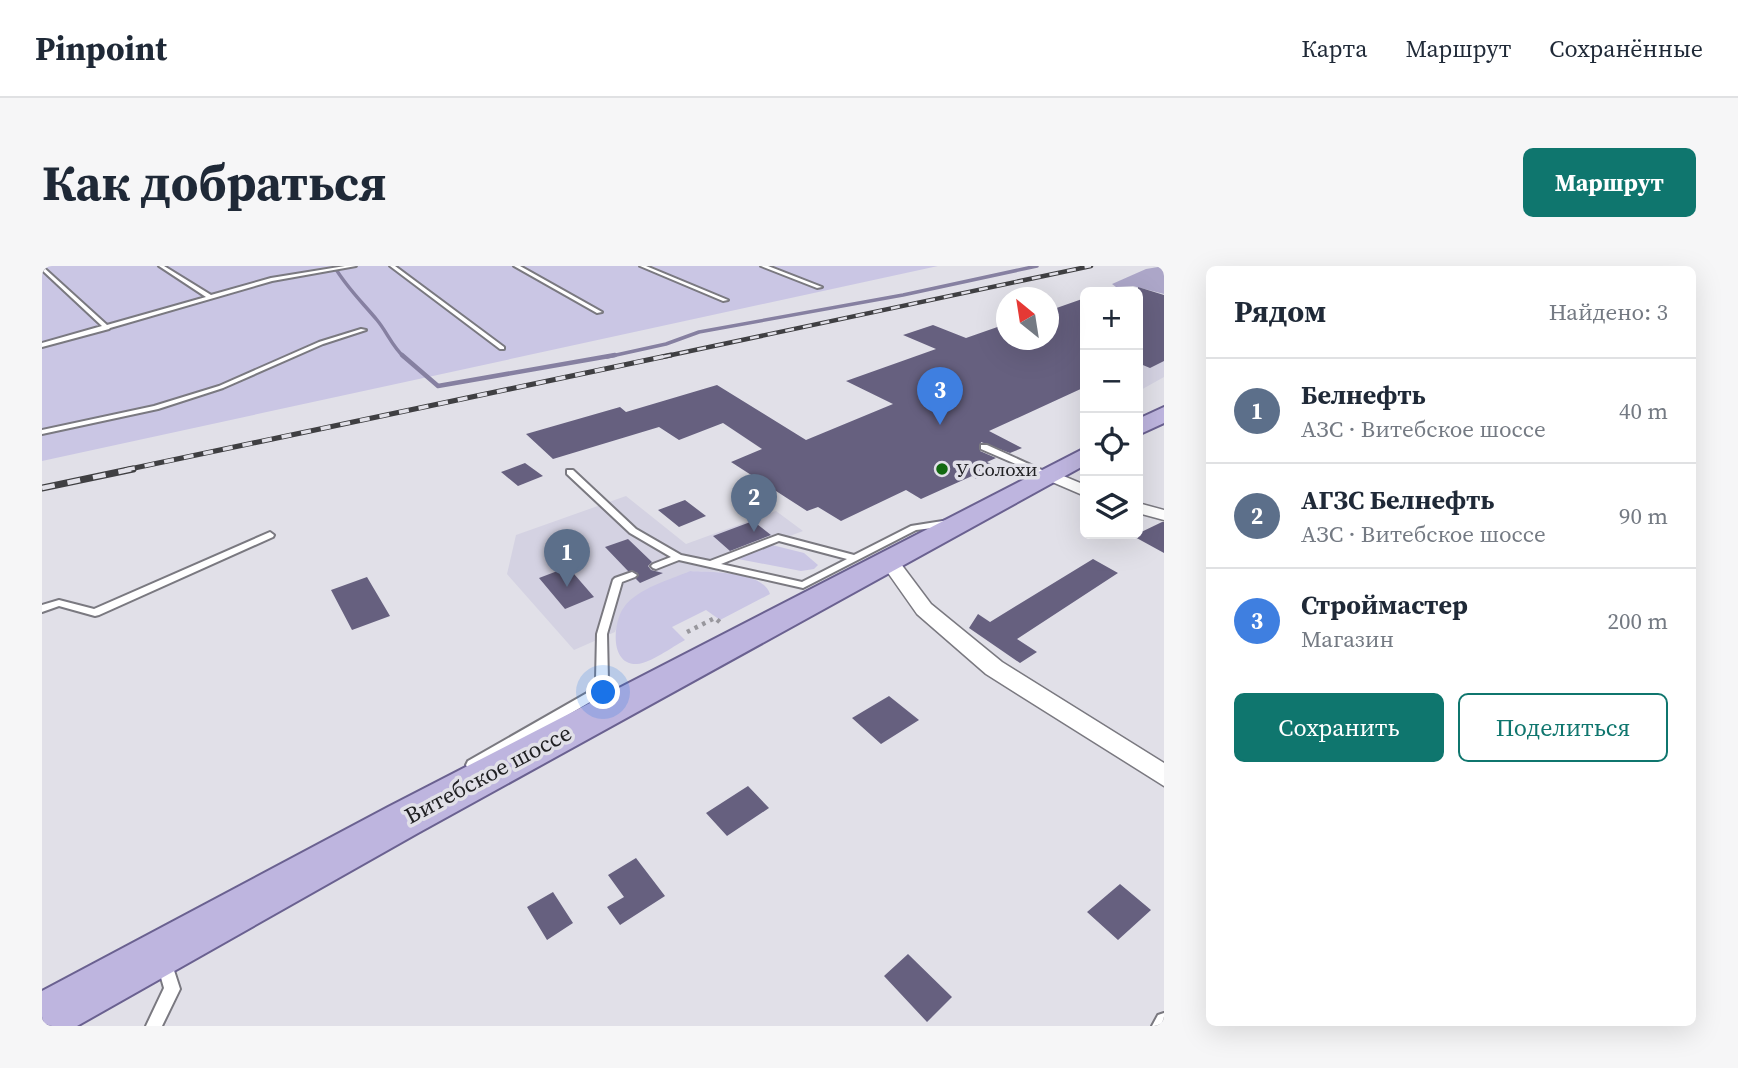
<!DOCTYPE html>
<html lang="ru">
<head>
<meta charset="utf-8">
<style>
  body { margin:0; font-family:"Source Serif 4",serif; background:#f6f6f7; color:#1f2937 }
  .controls { position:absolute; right:21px; top:21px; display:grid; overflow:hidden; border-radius:10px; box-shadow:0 7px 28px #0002 }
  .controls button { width:63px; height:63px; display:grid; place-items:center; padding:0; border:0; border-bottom:2px solid #e0e1e3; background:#fff; color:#1f2937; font:35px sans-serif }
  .compass { position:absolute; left:954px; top:21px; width:63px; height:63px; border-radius:50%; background:#fff; box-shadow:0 7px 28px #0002; rotate:330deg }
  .you { position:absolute; left:562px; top:427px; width:24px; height:24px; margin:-18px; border:5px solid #fff; border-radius:50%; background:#1a73e8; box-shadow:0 0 0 10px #1a73e833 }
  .badge { display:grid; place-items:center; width:46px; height:46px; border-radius:50%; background:#0f766e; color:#fff; font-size:23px; font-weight:700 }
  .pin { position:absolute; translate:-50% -58px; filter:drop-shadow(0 2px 4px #0008) }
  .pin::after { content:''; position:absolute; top:37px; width:24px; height:21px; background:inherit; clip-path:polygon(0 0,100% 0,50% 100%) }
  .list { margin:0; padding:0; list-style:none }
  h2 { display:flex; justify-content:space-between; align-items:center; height:91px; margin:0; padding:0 28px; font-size:30px }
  h2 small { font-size:23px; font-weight:400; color:#747a83 }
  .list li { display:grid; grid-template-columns:46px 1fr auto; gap:21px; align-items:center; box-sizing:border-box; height:105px; padding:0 28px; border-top:2px solid #e0e1e3 }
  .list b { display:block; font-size:26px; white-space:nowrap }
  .list p { margin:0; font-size:23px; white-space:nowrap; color:#747a83 }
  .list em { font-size:23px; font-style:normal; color:#747a83 }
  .actions { display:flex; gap:14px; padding:21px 28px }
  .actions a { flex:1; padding:16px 0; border:2px solid #0f766e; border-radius:10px; text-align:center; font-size:24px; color:#0f766e }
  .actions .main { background:#0f766e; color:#fff }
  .icon { flex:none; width:38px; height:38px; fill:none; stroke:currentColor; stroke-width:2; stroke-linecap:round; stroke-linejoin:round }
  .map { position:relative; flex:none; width:1122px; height:760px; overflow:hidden; border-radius:10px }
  header { display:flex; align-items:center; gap:42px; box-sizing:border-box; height:98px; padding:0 35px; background:#fff; border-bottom:2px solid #e0e1e3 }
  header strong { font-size:33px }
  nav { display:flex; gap:38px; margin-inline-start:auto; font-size:24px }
  .intro { display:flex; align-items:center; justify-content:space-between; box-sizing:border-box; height:168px; padding:0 42px }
  h1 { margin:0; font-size:49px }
  .button { padding:18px 32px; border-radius:10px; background:#0f766e; color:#fff; font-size:24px; font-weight:700 }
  main { display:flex; gap:42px; padding:0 42px }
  aside { flex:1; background:#fff; border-radius:10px; box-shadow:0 7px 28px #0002 }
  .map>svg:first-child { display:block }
  .built { fill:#d4d2e2 }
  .green { fill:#cac6e4 }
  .forest { fill:#aca6c8 }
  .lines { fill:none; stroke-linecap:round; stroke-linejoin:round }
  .stream-far1 { stroke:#8680a1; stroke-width:3.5 }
  .stream { stroke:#8680a1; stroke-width:4.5 }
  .building { fill:#66607f }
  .lane-casing { stroke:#7a7980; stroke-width:4 }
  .street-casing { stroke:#7a7980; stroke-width:3 }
  .primary-casing { stroke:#6a6190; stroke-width:4 }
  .path { stroke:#98979d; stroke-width:4.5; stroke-dasharray:3.5 5; stroke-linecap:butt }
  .lane { fill:#fff; fill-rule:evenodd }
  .street { fill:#fff; fill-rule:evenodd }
  .primary { fill:#beb5df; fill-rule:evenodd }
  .rail-far2-casing { stroke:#3f3f42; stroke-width:4.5 }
  .rail-far1-casing { stroke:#3f3f42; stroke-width:5 }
  .rail-casing { stroke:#3f3f42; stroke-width:7 }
  .rail-far2 { stroke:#e1e0e8; stroke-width:2.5; stroke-dasharray:9; stroke-linecap:butt }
  .rail-far1 { stroke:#e1e0e8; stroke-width:3.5; stroke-dasharray:10; stroke-linecap:butt }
  .rail { stroke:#e1e0e8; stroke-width:4.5; stroke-dasharray:13; stroke-linecap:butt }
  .poi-dot { fill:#126910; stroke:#e1e0e8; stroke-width:2.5 }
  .labels { text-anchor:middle; stroke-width:7; stroke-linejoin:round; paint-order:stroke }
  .far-poi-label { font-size:19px; fill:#202023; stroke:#e1e0e8; text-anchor:start }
  .street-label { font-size:23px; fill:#202023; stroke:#e1e0e8 }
</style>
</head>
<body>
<header>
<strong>Pinpoint</strong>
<nav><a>Карта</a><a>Маршрут</a><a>Сохранённые</a></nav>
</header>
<div class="intro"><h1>Как добраться</h1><a class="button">Маршрут</a></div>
<main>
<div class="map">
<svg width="1122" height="760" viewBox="0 0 1122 760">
  <rect width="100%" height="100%" fill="#e1e0e8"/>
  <path class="built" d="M1089 21 1122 31V111L1097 125 1096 26H1074Z
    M584 230 644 278 734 245 761 265 687 293 683 306 648 305 582 341 573 366 532 384 465 308 474 269Z"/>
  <path class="green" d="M0 0H896L0 195Z
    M730 279 762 287 776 299 772 303 759 305 691 292Z
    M648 305C668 306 721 305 728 328L678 354 664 344 630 361 643 374C630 381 609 397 595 398 567 399 571 356 582 341 596 322 628 314 648 305Z"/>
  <path class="forest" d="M1122 0V28L1091 20 1074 21 1070 18 1104 3Z"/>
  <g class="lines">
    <path class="stream-far1" d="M292 0C304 21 320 36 335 54 345 66 350 80 362 91
      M565 91 624 78 657 66 861 29 995 0"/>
    <path class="stream" d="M360 89 396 120 573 89"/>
  </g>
  <path class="building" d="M1096 21 1122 29V95L1108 102 1096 97Z
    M1043 32V121L947 165 980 182 968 187 939 176 938 185 954 192 945 196 957 202 934 213 930 210 879 233 864 224 799 255 776 241 765 245 689 196 720 183 681 157 637 174 617 161 511 193 484 168 578 141 584 146 675 119 764 174 851 138 804 115 894 83 861 69 891 59 924 72 964 58V74H1006V45Z
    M483 197 501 210 476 220 459 206Z
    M643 234 664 250 637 261 616 244Z
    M711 255 729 269 688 285 671 270Z
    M1122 256V287L1091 270 1120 256Z
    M586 273 610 296 606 300 609 304 621 307 598 317 594 313 596 307 586 305 563 281Z
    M1051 293 1076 307 975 373 995 386 978 397 927 362 936 348 948 356Z
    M526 301 552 331 523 343 497 312Z
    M325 311 348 350 310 364 289 324Z
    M847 430 877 454 839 478 810 452Z
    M706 520 727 542 685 570 664 547Z
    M594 592 623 630 578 659 565 641 582 631 566 609Z
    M1078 618 1109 644 1076 674 1045 646Z
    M511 626 531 657 505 674 485 641Z
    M866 688 910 731 885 756 842 710Z"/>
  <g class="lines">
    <defs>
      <path id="lane" d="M0 0 65 59 164 31 117 0H122L169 29 229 12 303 0H314L230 15 68 62 67 63 0 81V77L60 60 0 4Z
        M348 0H353L462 81V83H458Z
        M472 0H478L560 46 555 47Z
        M598 0H604L686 34 681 35Z
        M719 0H726L780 21 775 22Z
        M319 63 324 64 281 78 181 122 116 143 0 168V164L112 140 177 120 277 76Z
        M939 179H945L1011 209 1007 211H1004L939 183Z
        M525 204H531L594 263 639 289 668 295 736 269 812 289 869 260 907 254 911 257 907 260 874 264 761 322 637 294 614 303 611 302 609 300 611 298 629 291 588 267 525 208ZM737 275 805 293 760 316 679 298Z
        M228 266 232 269 231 271 57 349 53 350 17 340 0 346V339L17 334 52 343Z
        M590 306 595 309 593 311 580 316 565 368 566 415 553 433 434 503 430 504 426 503 424 499 426 495 545 427 554 414 555 368 571 314 573 312Z
        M122 686 127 689 138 723 120 760H104L122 722 114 694 117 689Z
        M1122 747V760H1110L1116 749Z"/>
      <path id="street" d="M1007 204 1043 219V230L1001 212 999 209Z
        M1096 237 1122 244V254L1096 247Z
        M846 288 853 290 889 338 960 396 1122 497V520L944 408 875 348 837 294Z"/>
      <path id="primary" d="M1122 141V157L1096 169V153Z
        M1043 182V199L376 567 35 760H0V725L346 541Z"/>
    </defs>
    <use href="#lane" class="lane-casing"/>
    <use href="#street" class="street-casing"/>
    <use href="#primary" class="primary-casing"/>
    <path class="path" d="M645 366 673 352 680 358"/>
    <use href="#lane" class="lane"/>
    <use href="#street" class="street"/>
    <use href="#primary" class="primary"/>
    <defs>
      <path id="rail-far2" d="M620 91 1049 0"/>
      <path id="rail-far1" d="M83 204 629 89"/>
      <path id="rail" d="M0 222 91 203"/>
    </defs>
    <use href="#rail-far2" class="rail-far2-casing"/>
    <use href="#rail-far1" class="rail-far1-casing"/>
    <use href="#rail" class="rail-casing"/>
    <use href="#rail-far2" class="rail-far2"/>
    <use href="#rail-far1" class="rail-far1"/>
    <use href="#rail" class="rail"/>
  </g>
  <circle class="poi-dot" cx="900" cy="203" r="7"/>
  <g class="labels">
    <g class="far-poi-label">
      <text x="914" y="210">У Солохи</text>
    </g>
    <g class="street-label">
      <text transform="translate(446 508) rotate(-28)" y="8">Витебское шоссе</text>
    </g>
  </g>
</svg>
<div class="controls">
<button>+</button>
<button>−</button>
<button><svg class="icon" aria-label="locate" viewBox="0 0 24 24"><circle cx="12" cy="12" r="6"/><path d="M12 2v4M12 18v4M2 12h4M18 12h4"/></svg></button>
<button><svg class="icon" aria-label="layers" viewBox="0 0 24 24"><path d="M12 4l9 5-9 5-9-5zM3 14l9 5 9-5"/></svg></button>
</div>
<svg class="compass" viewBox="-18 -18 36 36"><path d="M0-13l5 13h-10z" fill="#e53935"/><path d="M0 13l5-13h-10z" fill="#747a83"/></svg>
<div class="you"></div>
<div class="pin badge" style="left:525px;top:321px;background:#5c6f8a">1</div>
<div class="pin badge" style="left:712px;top:266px;background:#5c6f8a">2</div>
<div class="pin badge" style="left:898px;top:159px;background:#3f7fe0">3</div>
</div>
<aside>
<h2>Рядом<small>Найдено: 3</small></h2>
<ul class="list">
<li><span class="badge" style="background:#5c6f8a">1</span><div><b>Белнефть</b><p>АЗС · Витебское шоссе</p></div><em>40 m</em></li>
<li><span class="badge" style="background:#5c6f8a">2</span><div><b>АГЗС Белнефть</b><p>АЗС · Витебское шоссе</p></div><em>90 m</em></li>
<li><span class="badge" style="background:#3f7fe0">3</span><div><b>Строймастер</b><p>Магазин</p></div><em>200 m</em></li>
</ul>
<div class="actions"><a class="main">Сохранить</a><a>Поделиться</a></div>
</aside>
</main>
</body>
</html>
